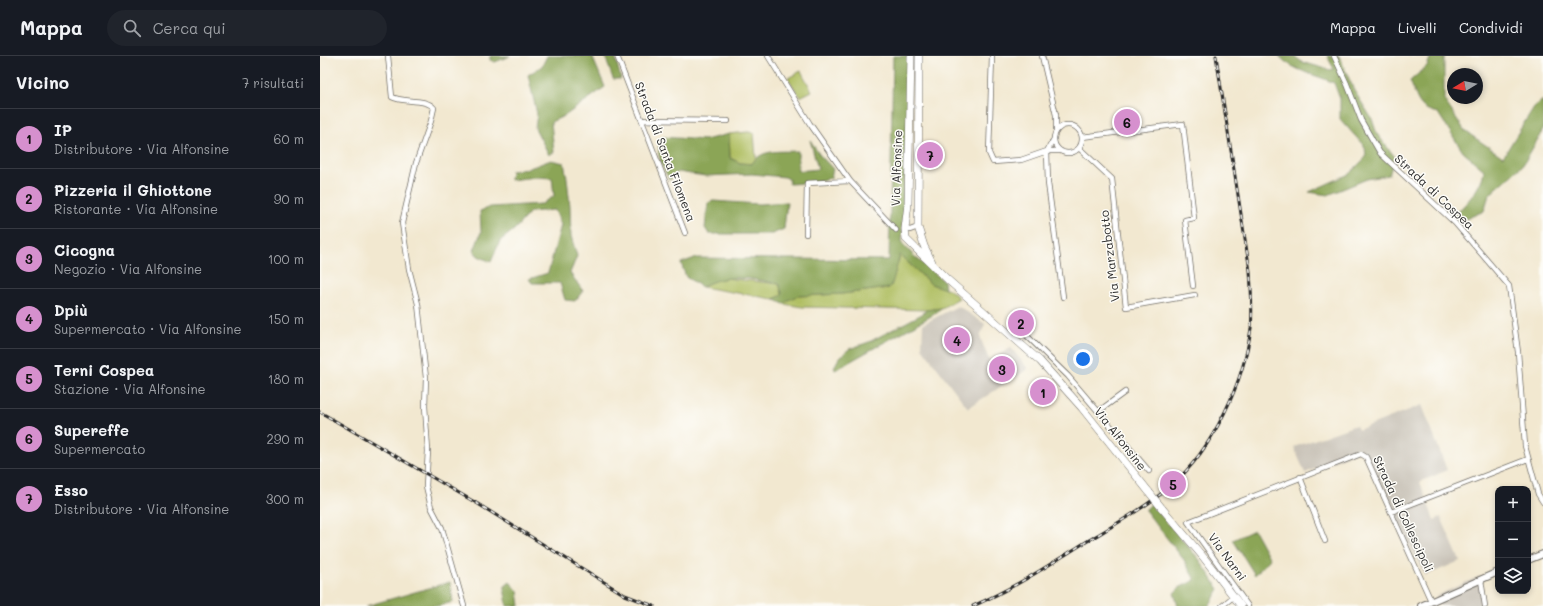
<!DOCTYPE html>
<html lang="it">
<head>
<meta charset="utf-8">
<style>
  body { margin:0; font-family:Mali,sans-serif; background:#20242c; color:#f1f3f6 }
  .controls { position:absolute; right:12px; bottom:12px; display:grid; overflow:hidden; border-radius:8px; box-shadow:0 2px 6px #0003 }
  .controls button { width:36px; height:36px; display:grid; place-items:center; padding:0; border:0; border-bottom:1px solid #363941; background:#171b24; color:#f1f3f6; font:20px sans-serif }
  .compass { position:absolute; left:1127px; top:12px; width:36px; height:36px; border-radius:50%; background:#171b24; box-shadow:0 2px 6px #0003; rotate:260deg }
  .you { position:absolute; left:763px; top:303px; width:14px; height:14px; margin:-10px; border:3px solid #fff; border-radius:50%; background:#1a73e8; box-shadow:0 0 0 6px #1a73e833 }
  .badge { display:grid; place-items:center; width:26px; height:26px; border-radius:50%; background:#d690ce; color:#111; font-size:13px; font-weight:700 }
  .pin { position:absolute; translate:-50% -50%; border:2px solid #fff; box-shadow:0 1px 4px #0006 }
  .list { margin:0; padding:0; list-style:none }
  h2 { display:flex; justify-content:space-between; align-items:center; height:52px; margin:0; padding:0 16px; font-size:17px }
  h2 small { font-size:13px; font-weight:400; color:#9ea1a6 }
  .list li { display:grid; grid-template-columns:26px 1fr auto; gap:12px; align-items:center; box-sizing:border-box; height:60px; padding:0 16px; border-top:1px solid #363941 }
  .list b { display:block; font-size:15px; white-space:nowrap }
  .list p { margin:0; font-size:13px; white-space:nowrap; color:#9ea1a6 }
  .list em { font-size:13px; font-style:normal; color:#9ea1a6 }
  .icon { flex:none; width:22px; height:22px; fill:none; stroke:currentColor; stroke-width:2; stroke-linecap:round; stroke-linejoin:round }
  .map { position:relative; flex:none; width:1223px; height:550px; overflow:hidden }
  header { display:flex; align-items:center; gap:24px; box-sizing:border-box; height:56px; padding:0 20px; background:#171b24; border-bottom:1px solid #363941 }
  header strong { font-size:19px }
  nav { display:flex; gap:22px; margin-inline-start:auto; font-size:14px }
  .search { width:280px; height:36px; background:#20242c; display:flex; align-items:center; gap:10px; box-sizing:border-box; padding:0 14px; border-radius:22px; color:#9ea1a6; font-size:15px }
  main { display:flex }
  aside { flex:1; background:#171b24 }
  .map>svg:first-child { display:block }
  .industrial { fill:#c9c3b8 }
  .green { fill:#afbe61; stroke:#6d7446 }
  .forest { fill:#8ba557; stroke:#5b6841 }
  .lines { fill:none; stroke-linecap:round; stroke-linejoin:round }
  .street-casing { stroke:#716d65; stroke-width:6 }
  .secondary-casing { stroke:#716d65; stroke-width:8 }
  .primary-casing { stroke:#716d65; stroke-width:8 }
  .street { stroke:#fff; stroke-width:4.5 }
  .secondary { stroke:#fff; stroke-width:6 }
  .primary { stroke:#fff; stroke-width:7 }
  .rail-casing { stroke:#2b2b2b; stroke-width:3 }
  .rail { stroke:#fdfcf7; stroke-width:1.5; stroke-dasharray:4.5; stroke-linecap:butt }
  .primary-bridge-casing { stroke:#716d65; stroke-width:8; stroke-linecap:butt }
  .primary-bridge { stroke:#fff; stroke-width:7 }
  .labels { text-anchor:middle; stroke-width:3; stroke-linejoin:round; paint-order:stroke }
  .street-label { font-size:12px; fill:#2b2b2b; stroke:#fdfcf7 }
</style>
</head>
<body>
<header>
<strong>Mappa</strong>
<div class="search"><svg class="icon" aria-label="search" viewBox="0 0 24 24"><circle cx="10" cy="10" r="6"/><path d="M15 15l6 6"/></svg>Cerca qui</div>
<nav><a>Mappa</a><a>Livelli</a><a>Condividi</a></nav>
</header>
<main>
<aside>
<h2>Vicino<small>7 risultati</small></h2>
<ul class="list">
<li><span class="badge">1</span><div><b>IP</b><p>Distributore · Via Alfonsine</p></div><em>60 m</em></li>
<li><span class="badge">2</span><div><b>Pizzeria il Ghiottone</b><p>Ristorante · Via Alfonsine</p></div><em>90 m</em></li>
<li><span class="badge">3</span><div><b>Cicogna</b><p>Negozio · Via Alfonsine</p></div><em>100 m</em></li>
<li><span class="badge">4</span><div><b>Dpiù</b><p>Supermercato · Via Alfonsine</p></div><em>150 m</em></li>
<li><span class="badge">5</span><div><b>Terni Cospea</b><p>Stazione · Via Alfonsine</p></div><em>180 m</em></li>
<li><span class="badge">6</span><div><b>Supereffe</b><p>Supermercato</p></div><em>290 m</em></li>
<li><span class="badge">7</span><div><b>Esso</b><p>Distributore · Via Alfonsine</p></div><em>300 m</em></li>
</ul>
</aside>
<div class="map">
<svg width="1223" height="550" viewBox="0 0 1223 550">
  <rect width="100%" height="100%" fill="#fdfcf7"/>
  <filter id="ink" filterUnits="userSpaceOnUse"><feTurbulence type="fractalNoise" baseFrequency=".025" numOctaves="2"/><feDisplacementMap in="SourceGraphic" scale="8" xChannelSelector="R" yChannelSelector="G"/><feConvolveMatrix kernelMatrix="1 2 1 2 8 2 1 2 1" color-interpolation-filters="sRGB"/></filter>
  <filter id="wash" filterUnits="userSpaceOnUse"><feTurbulence type="fractalNoise" baseFrequency=".012" numOctaves="4" result="noise"/><feDisplacementMap in="SourceGraphic" scale="16" xChannelSelector="R" yChannelSelector="G"/><feGaussianBlur stdDeviation="0.9" result="paint"/><feColorMatrix in="noise" values="0 0 0 0 0 0 0 0 0 0 0 0 0 0 0 0 0 1.4 0 .05"/><feComposite in="paint" operator="in"/></filter>
  <g filter="url(#wash)">
    <rect width="100%" height="100%" fill="#f2e8d0"/>
    <path class="industrial" d="M638 250 665 268 660 281 669 304 691 292 708 313 648 352 602 292 603 268Z
      M1102 349 1127 414 1100 426 1114 464 1121 461 1140 505 1105 520 1042 394 985 417 974 391 1036 369 1038 374Z
      M1160 520 1161 550H1120L1116 540Z"/>
    <path class="green" d="M481 15 492 35 480 41 468 22Z
      M428 76 434 77 436 102 432 108 420 107 410 102 409 78Z
      M580 199 611 228 629 233 639 242 622 252 606 254 482 251 464 248 468 244 477 240 522 238 569 232Z
      M405 222 459 228 462 237 461 240 453 243 382 231 392 225Z"/>
    <path class="forest" d="M170 0H190L175 6 170 4Z
      M227 0H272L285 31 246 59 231 66 234 96 229 99 215 72 217 58 208 19 222 10Z
      M285 0H295L301 23H293Z
      M573 0H588V51L582 187 594 200 624 225 625 233 611 228 580 199 572 228 569 232 522 238 477 240 468 244 464 248 453 243 461 240 462 237 459 228C434 223 405 216 382 231L366 221 361 207 375 202 569 204Z
      M959 0H974L982 6 1010 14 1014 13 1007 0H1019L1035 36 1052 63 1057 78 1075 101 1069 119 1047 123 1008 139 989 136 1029 118 1046 101 1045 91 1020 63V43L1014 27C995 18 974 16 959 0Z
      M1111 0H1126L1124 3V44L1145 75 1183 101 1214 51 1223 44V74L1203 109 1169 139 1164 155 1139 166 1134 160C1146 147 1162 132 1164 114L1143 96 1118 57C1097 53 1098 43 1090 25L1107 10Z
      M409 78 410 102 420 107 432 108C441 92 462 96 478 95V115L498 113 490 84 499 98 513 113 511 122 487 127 469 128V123L465 121 432 118 385 120 358 116 350 124C342 111 334 96 342 81L385 84Z
      M231 104 244 107 247 122 250 150 251 180 257 200 250 217 263 235 255 245 245 244 240 227H212L209 223 228 217 241 169 235 154 210 156 195 173 180 185 171 206 158 200 154 195 161 176 160 155 170 151 222 148 234 140 232 122 216 121 190 124 191 115 207 113Z
      M393 145 439 148 467 146 464 173 452 178H389L385 172 388 147Z
      M622 252 613 259 515 314 514 311 519 302 529 293 549 286 602 258 606 254Z
      M831 448 879 503 899 533 889 550H858L854 537 859 532 875 524 864 504 825 454Z
      M934 474 950 503 935 519 913 484Z
      M130 526 133 546 117 550H46Z
      M190 526 198 535 200 550H187L184 531Z"/>
  </g>
  <g filter="url(#ink)">
    <g class="lines">
      <defs>
        <path id="street" d="M68 0 72 41C83 47 106 42 114 52L111 65 96 107 82 167 89 213 98 248 106 322 105 350 108 395 106 430 111 451 122 472 144 550
          M297 0 365 177
          M448 0 490 68 530 125 576 174
          M672 0 669 97 673 106 701 104 727 95H741
          M722 0 736 59V76
          M1014 0 1027 28 1041 64 1060 97 1135 167 1189 230 1198 296 1205 390 1218 438 1223 446
          M322 64 408 65
          M734 83a14 14 0 1 1 28 0a14 14 0 1 1-28 0Z
          M762 81 863 68 874 162 865 164 873 230
          M734 83 727 95 728 127 743 241
          M759 92 792 123 806 251 875 239
          M585 173 590 174 598 171
          M486 178 487 127 530 125
          M695 281 702 275 748 320 829 415
          M779 355 805 336
          M980 421 1005 485
          M1071 456 1208 403
          M1161 524 1165 550
          M902 550 914 540
          M928 550 868 466 1041 398 1046 401 1111 545"/>
        <path id="secondary" d="M1208 504 1223 498
          M1101 550 1178 516"/>
        <path id="primary" d="M591 0 588 148 585 173 586 183 628 224 720 305 762 352 829 436
          M599 0 598 171 604 190 612 206
          M841 451 884 502 921 550"/>
      </defs>
      <use href="#street" class="street-casing"/>
      <use href="#secondary" class="secondary-casing"/>
      <use href="#primary" class="primary-casing"/>
      <use href="#street" class="street"/>
      <use href="#secondary" class="secondary"/>
      <use href="#primary" class="primary"/>
      <defs>
        <path id="rail" d="M0 356 158 448 305 539 334 550
          M653 550C692 533 726 511 761 489 792 470 824 453 852 429 893 393 924 326 931 272 933 253 931 234 930 215L896 0"/>
      </defs>
      <use href="#rail" class="rail-casing"/>
      <use href="#rail" class="rail"/>
      <defs>
        <path id="primary-bridge" d="M829 436 841 451"/>
      </defs>
      <use href="#primary-bridge" class="primary-bridge-casing"/>
      <use href="#primary-bridge" class="primary-bridge"/>
    </g>
  </g>
  <g class="labels">
    <g class="street-label">
      <text transform="translate(345 96) rotate(69)" y="4">Strada di Santa Filomena</text>
      <text transform="translate(577 112) rotate(-88)" y="4">Via Alfonsine</text>
      <text transform="translate(1114 136) rotate(43)" y="4">Strada di Cospea</text>
      <text transform="translate(790 200) rotate(-97)" y="4">Via Marzabotto</text>
      <text transform="translate(800 383) rotate(52)" y="4">Via Alfonsine</text>
      <text transform="translate(1083 458) rotate(65)" y="4">Strada di Collescipoli</text>
      <text transform="translate(907 501) rotate(54)" y="4">Via Narni</text>
    </g>
  </g>
</svg>
<div class="controls">
<button>+</button>
<button>−</button>
<button><svg class="icon" aria-label="layers" viewBox="0 0 24 24"><path d="M12 4l9 5-9 5-9-5zM3 14l9 5 9-5"/></svg></button>
</div>
<svg class="compass" viewBox="-18 -18 36 36"><path d="M0-13l5 13h-10z" fill="#e53935"/><path d="M0 13l5-13h-10z" fill="#9ea1a6"/></svg>
<div class="you"></div>
<div class="pin badge" style="left:723px;top:336px">1</div>
<div class="pin badge" style="left:701px;top:267px">2</div>
<div class="pin badge" style="left:682px;top:313px">3</div>
<div class="pin badge" style="left:637px;top:284px">4</div>
<div class="pin badge" style="left:853px;top:428px">5</div>
<div class="pin badge" style="left:807px;top:66px">6</div>
<div class="pin badge" style="left:610px;top:99px">7</div>
</div>
</main>
</body>
</html>
